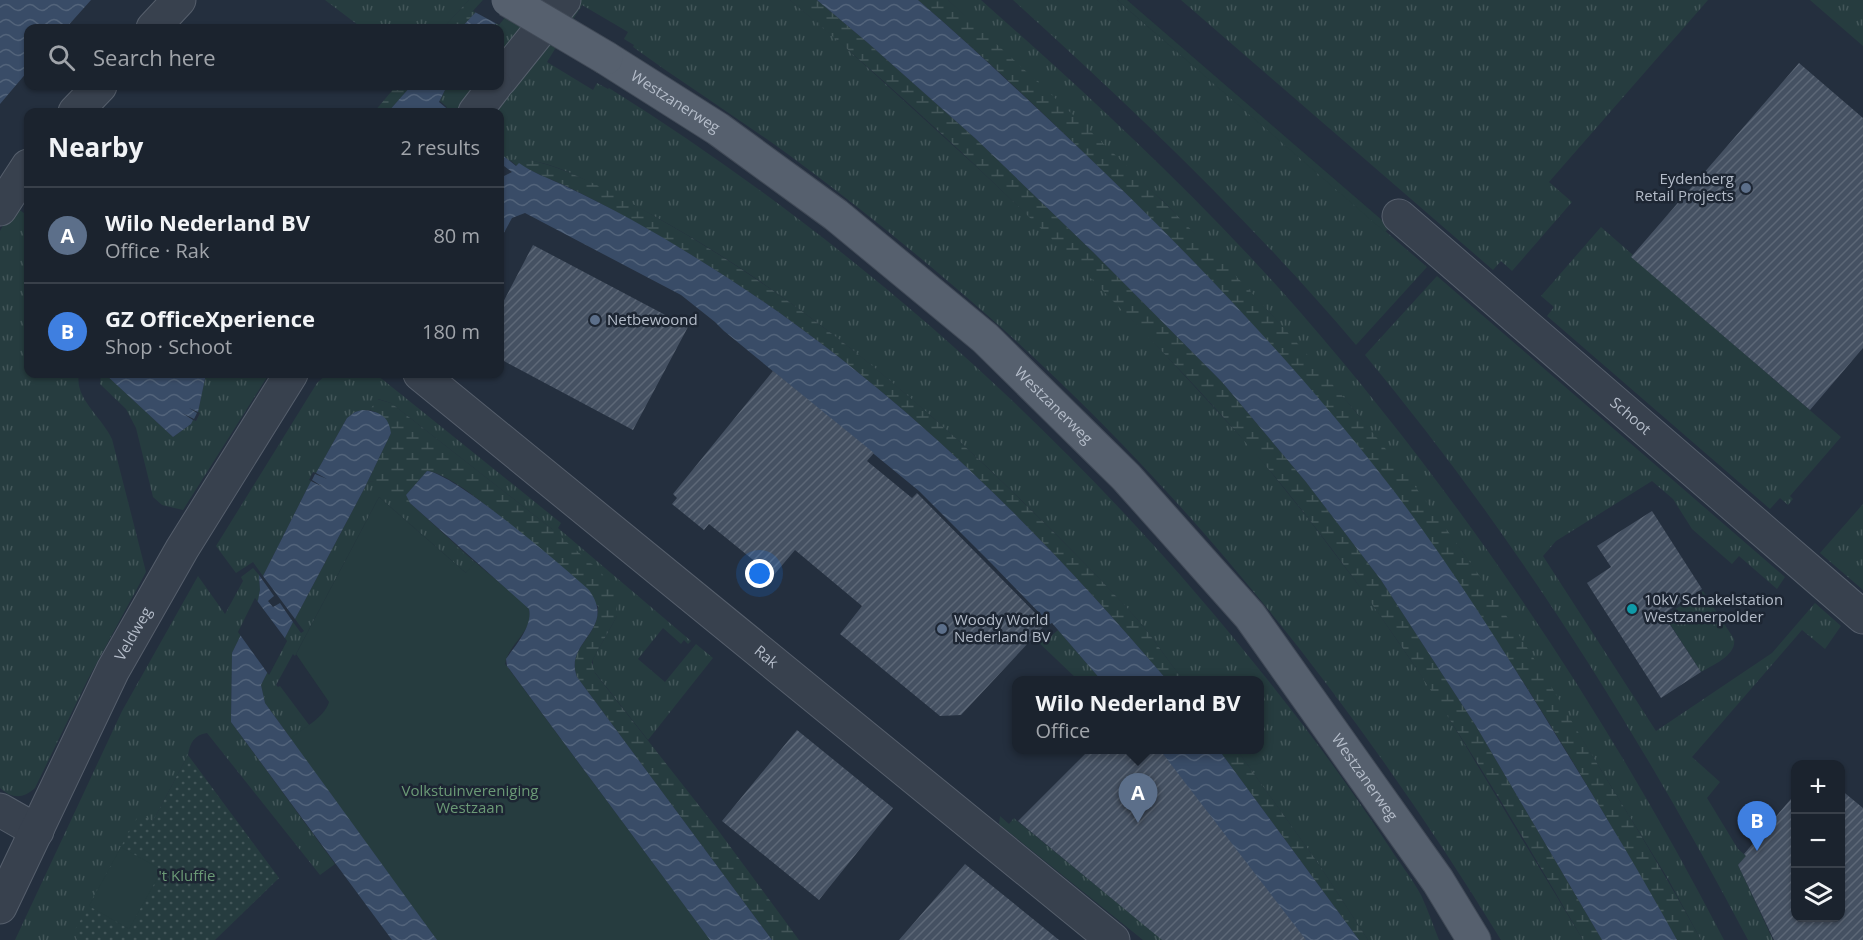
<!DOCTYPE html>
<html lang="en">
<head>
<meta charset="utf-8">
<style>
  body { margin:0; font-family:"Open Sans",sans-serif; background:#242b36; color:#f1f3f6 }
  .controls { position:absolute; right:18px; bottom:18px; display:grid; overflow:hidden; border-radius:12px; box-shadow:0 2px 4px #0004 }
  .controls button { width:54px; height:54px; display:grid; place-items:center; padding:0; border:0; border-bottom:2px solid #39404a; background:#1b232e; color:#f1f3f6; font:30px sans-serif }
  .you { position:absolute; left:760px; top:574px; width:21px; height:21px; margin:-15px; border:4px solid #fff; border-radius:50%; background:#1a73e8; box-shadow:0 0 0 9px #1a73e833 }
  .badge { display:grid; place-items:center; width:39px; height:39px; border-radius:50%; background:#8ab4f8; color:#fff; font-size:20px; font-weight:700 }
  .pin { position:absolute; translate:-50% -50px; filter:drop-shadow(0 2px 3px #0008) }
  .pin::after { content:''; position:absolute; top:32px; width:21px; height:18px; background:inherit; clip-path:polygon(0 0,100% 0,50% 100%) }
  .popup { position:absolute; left:1012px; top:676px; width:252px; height:78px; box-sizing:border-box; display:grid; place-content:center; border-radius:12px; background:#1b232e; filter:drop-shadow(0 2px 4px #0005); font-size:20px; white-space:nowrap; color:#a0a4aa }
  .popup b { font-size:22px; color:#f1f3f6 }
  .popup::after { content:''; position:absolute; left:50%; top:100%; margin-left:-12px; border:12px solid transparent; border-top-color:#1b232e }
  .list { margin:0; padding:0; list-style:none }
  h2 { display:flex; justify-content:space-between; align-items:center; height:78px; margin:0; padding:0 24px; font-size:26px }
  h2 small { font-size:20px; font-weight:400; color:#a0a4aa }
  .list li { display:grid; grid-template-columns:39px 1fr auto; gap:18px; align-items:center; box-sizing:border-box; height:96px; padding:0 24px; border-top:2px solid #39404a }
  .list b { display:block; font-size:22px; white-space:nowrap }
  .list p { margin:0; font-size:20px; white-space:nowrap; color:#a0a4aa }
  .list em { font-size:20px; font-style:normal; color:#a0a4aa }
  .icon { flex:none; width:33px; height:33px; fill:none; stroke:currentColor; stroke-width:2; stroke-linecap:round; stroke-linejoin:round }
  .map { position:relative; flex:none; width:1863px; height:940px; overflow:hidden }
  .search { position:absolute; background:#1b232e; box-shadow:0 2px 4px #0004; left:24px; top:24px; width:480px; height:66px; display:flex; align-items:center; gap:15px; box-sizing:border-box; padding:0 21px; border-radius:12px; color:#a0a4aa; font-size:22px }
  .panel { position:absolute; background:#1b232e; box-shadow:0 2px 4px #0004; left:24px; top:108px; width:480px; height:270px; border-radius:12px }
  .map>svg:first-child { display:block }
  .grass { fill:url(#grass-tufts) }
  .wetland { fill:url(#wetland-marsh) }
  .park { fill:url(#park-dots) }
  .garden { fill:#263c3f }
  .water { fill:url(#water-waves) }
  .pier { fill:#242f3e }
  .building { fill:url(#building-hatch) }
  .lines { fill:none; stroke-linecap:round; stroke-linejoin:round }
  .minor-casing { stroke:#565f6c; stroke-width:35 }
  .primary-casing { stroke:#414a57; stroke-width:35 }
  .minor { stroke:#38414e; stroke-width:33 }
  .primary { stroke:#56606e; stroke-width:33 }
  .primary-bridge-casing { stroke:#414a57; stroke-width:35; stroke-linecap:butt }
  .primary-bridge { stroke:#56606e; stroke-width:33 }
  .service-dot { fill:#5c6f8a; stroke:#1d2633; stroke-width:2 }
  .culture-dot { fill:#0f9aa8; stroke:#1d2633; stroke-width:2 }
  .labels { text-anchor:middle; stroke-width:5; stroke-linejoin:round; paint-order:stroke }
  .street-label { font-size:15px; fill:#b4bcc9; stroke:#1d2633 }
  .poi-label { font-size:15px; fill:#b4bcc9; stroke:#1d2633; text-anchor:start }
  .park-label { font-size:15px; fill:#6b9a76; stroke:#1d2633 }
</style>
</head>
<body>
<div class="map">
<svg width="1863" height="940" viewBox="0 0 1863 940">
  <defs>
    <pattern id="grass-tufts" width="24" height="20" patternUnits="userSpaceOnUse" patternTransform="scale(1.5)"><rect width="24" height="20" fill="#263c3f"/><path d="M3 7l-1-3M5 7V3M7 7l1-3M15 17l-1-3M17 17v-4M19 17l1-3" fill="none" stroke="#435659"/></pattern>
    <pattern id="wetland-marsh" width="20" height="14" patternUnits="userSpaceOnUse" patternTransform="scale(1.5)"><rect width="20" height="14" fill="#263c3f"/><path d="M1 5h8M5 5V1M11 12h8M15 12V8" fill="none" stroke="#435659"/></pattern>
    <pattern id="park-dots" width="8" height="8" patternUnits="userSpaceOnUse" patternTransform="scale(1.5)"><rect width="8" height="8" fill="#263c3f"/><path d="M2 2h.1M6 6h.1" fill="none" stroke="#435659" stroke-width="1.8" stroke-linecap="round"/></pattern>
    <pattern id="water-waves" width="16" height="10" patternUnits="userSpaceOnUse" patternTransform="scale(1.5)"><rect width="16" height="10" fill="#394c67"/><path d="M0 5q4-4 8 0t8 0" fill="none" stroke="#53647b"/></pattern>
    <pattern id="building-hatch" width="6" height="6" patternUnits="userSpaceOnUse" patternTransform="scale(1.5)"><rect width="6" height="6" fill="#455162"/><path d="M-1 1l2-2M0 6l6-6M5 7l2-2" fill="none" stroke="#5d6877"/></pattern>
  </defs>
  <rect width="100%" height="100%" fill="#242f3e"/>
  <path class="grass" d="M325 0H469L443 28H362Z
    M516 0H545L500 63V28H492Z
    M577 0H790L834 37 980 170 1053 239 1148 336 1253 450 1307 517 1366 595 1438 700 1583 940H1501C1361 712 1195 500 995 322 929 264 860 207 789 155 738 118 684 84 633 47L634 45 624 39 628 32 582 5 547 62 593 90 597 83 608 89 609 88C866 249 1091 454 1278 693 1317 742 1353 792 1388 845 1398 861 1412 878 1421 895 1428 910 1433 925 1439 940H1368L1320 866 1237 750H1260V680H1184C1167 661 1154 638 1137 619 1089 566 1038 516 987 467 875 362 755 266 618 197 585 180 535 150 500 163V112H492Z
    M948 0H981C1092 98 1204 202 1301 313 1467 504 1608 716 1724 940H1701L1668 879 1515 630 1462 551 1356 412 1271 314 1166 204Z
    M1013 0H1117L1427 267 1356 345C1251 221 1133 109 1013 0Z
    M1181 0H1708L1549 182 1572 202 1512 271 1501 261 1493 270Z
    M1810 0H1863V46Z
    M447 86H483L462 112H442L447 107 440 101Z
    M14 206 28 216V374H79C74 398 102 417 112 439L146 572 88 679 35 788C23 799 12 799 0 788V231Z
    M1601 227 1633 255 1632 257 1841 437 1790 496 1793 499 1788 505 1780 498 1770 509 1547 316 1554 307 1541 296Z
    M1437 276 1785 577 1777 589 1739 556 1732 564 1692 529 1673 499 1652 481 1556 541 1543 556 1656 731 1772 653 1815 603 1841 626 1825 649 1802 630 1692 757 1720 782 1707 798 1738 849 1746 856 1738 865 1773 940H1748C1640 734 1514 534 1365 355Z
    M101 374H105L173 437 191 424 193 420 196 421 200 413 198 412 206 374H269L183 510 162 505 153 497 136 428 126 409 100 384Z
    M327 374H374L382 379 561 523 558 528 691 641 688 644 684 640 681 644 663 628 638 659 665 682 696 644 713 658 648 740 593 670V659L617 616 552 529 391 403 378 399 370 410 355 412 347 418 316 473 313 472 309 480 311 481 263 576 253 562 236 573 216 546 317 383Z
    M371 481 379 483 523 602C544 626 507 642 505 664L710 940H698L496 664C498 645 515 633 520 614L466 573 379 497 296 654 295 656 293 654 276 685 278 687 280 686 348 777 342 782 458 940H437L265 703 261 685 293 622 301 633 304 631 295 619 364 489Z
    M1863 504V590L1820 553Z
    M253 568 259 575 260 590 258 600 232 653 231 722 335 864 320 875 207 733C194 735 190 743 188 755L153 821 215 940 122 846 75 932 77 940H15L122 711 198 576 225 614 243 581 241 577Z
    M1703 591 1734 639C1737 655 1713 665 1701 672L1665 616Z
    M1058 630 1101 680H1078L1034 638 1037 635 1042 638 1046 634 1050 637Z
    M1000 816 1009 824 1014 818 1016 820 1163 940H1143L999 824Z"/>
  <path class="wetland" d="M469 0H487L461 28H443Z
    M790 0H817L868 43 976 139 1093 252 1222 382 1306 482 1381 580 1476 726 1602 940H1583C1499 795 1412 651 1308 518 1250 443 1184 373 1117 305 1013 198 904 96 790 0Z
    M918 0H948C1085 124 1221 250 1339 392 1414 480 1482 575 1543 673 1560 701 1576 729 1593 757 1630 817 1667 877 1701 940H1677C1591 788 1500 637 1397 496 1381 473 1361 451 1343 429 1274 344 1198 264 1119 187 1054 123 988 60 918 0Z
    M396 86H411L388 112H374Z
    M521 159C561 163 619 196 654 216 794 294 916 396 1029 508 1066 544 1103 581 1137 619 1154 638 1167 661 1184 680H1167C1048 540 916 407 764 302 721 273 677 245 633 221 610 208 587 196 564 185 548 178 534 173 519 164L517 166 510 160Z
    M377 399 391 403 552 529 601 572 615 595 617 616 593 659 592 663 595 673 715 826 799 940H772L577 677C566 645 600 639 598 606 568 578 462 473 427 471L406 495 410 503 479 566 379 484 371 481 364 489 391 433 378 413 370 410Z
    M1219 750H1237L1320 866 1368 940H1359Z"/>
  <path class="park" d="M188 755 279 878 215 940H77L74 932 139 814 153 821Z"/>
  <path class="garden" d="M1117 0H1127L1390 227 1385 232Z
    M379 497 466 573 475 562 529 609C534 630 507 646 505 664L710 940H437L290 739C303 728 324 718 329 702L296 654Z
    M121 847 162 870 129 929 89 906Z"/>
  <path class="water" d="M0 0H91L66 28H28V71L0 104Z
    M487 0H516L492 28H461Z
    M817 0H918C974 48 1026 98 1080 149 1193 257 1302 371 1397 495 1450 565 1497 640 1543 714 1589 789 1635 863 1677 940H1602L1476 726 1381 580 1306 482 1222 382 1093 252 976 139 868 43Z
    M411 86H447L439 102 451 112H438L434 109 430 112H388Z
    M500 153 516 166 519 163C533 173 548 178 563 185 587 196 610 208 632 220 677 245 721 273 764 302 916 407 1048 540 1167 680H1101L1052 623 1050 624 992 564 919 491 724 331 715 322 681 295 525 213 512 218 500 240V178L512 172 500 163Z
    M105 374H206L198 412 189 408 197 413 194 419 182 413 193 420 191 424 173 437Z
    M362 410C379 411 389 416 391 433L364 489 295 619 263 576 311 481 323 487 312 480 315 474 327 479 316 473 347 418 355 412Z
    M427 471C454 473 564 567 589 590 618 630 563 641 577 677L772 940H710L507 666 506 659C515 646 533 626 529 609L410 503 406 495Z
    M259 575 274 596 268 601 273 607 280 603 293 622 261 685 265 703 437 940H392L231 722 232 653 258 600 260 590Z
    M1153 750H1219L1359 940H1238L1256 887Z"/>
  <path class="pier" d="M483 0H519L499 25 473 11Z
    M255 598 287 641 269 675 238 632Z"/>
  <path class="building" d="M1799 63 1863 118V348L1810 410 1631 257Z
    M533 245 688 327 633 430 500 359V308Z
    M773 371 874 453 867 461 912 498 917 493 1046 624 961 715 940 716 840 634 862 606 795 550 773 576 709 524 704 530 672 504 677 498 673 494Z
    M1652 511 1702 589 1663 614 1701 672 1661 698 1587 583 1611 567 1597 546Z
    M797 730 893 808 819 900 722 821Z
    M1089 750H1160L1306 940H1162L1018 821Z
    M1840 789 1863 808V940H1774L1738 865 1746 856 1744 854 1796 793V918H1840Z
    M965 864 1059 940H899Z"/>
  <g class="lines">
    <defs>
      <g id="minor">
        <path d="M153 28 179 0"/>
        <path d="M500 80 564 0"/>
        <path d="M75 112 100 86"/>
        <path d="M475 112 495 86"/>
        <path d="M0 209 28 166"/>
        <path id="s1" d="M1399 216 1863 617"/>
        <path id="s2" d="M420 374 1113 940"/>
        <path d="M0 810 37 831"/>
        <path id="s3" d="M0 907 113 670 182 549 291 374"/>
      </g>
      <g id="primary">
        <path id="s4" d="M606 58 718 129 836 215 985 338 1126 477 1250 616 1438 881 1474 940"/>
      </g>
    </defs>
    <use href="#minor" class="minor-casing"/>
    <use href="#primary" class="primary-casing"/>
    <use href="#minor" class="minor"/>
    <use href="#primary" class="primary"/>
    <defs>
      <path id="primary-bridge" d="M508 0 606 58"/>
    </defs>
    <use href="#primary-bridge" class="primary-bridge-casing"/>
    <use href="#primary-bridge" class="primary-bridge"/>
  </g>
  <g class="service-dot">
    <circle cx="1746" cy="188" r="6"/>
    <circle cx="595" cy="320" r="6"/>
    <circle cx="942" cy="629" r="6"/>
  </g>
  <circle class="culture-dot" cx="1632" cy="609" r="6"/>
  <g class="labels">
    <g class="street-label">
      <text dy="5" stroke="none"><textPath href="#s4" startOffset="82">Westzanerweg</textPath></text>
      <text dy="5" stroke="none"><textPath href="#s4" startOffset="568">Westzanerweg</textPath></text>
      <text dy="5" stroke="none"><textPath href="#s1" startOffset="306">Schoot</textPath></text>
      <text dy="5" stroke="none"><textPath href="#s3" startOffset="304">Veldweg</textPath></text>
      <text dy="5" stroke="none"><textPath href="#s2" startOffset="447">Rak</textPath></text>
      <text dy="5" stroke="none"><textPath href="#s4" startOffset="1054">Westzanerweg</textPath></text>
    </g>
    <g class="poi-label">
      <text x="1734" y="184" text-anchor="end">Eydenberg<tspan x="1734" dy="17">Retail Projects</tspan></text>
      <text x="607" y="325">Netbewoond</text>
      <text x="1644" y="605">10kV Schakelstation<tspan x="1644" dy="17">Westzanerpolder</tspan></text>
      <text x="954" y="625">Woody World<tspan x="954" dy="17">Nederland BV</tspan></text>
    </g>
    <g class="park-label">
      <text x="470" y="796">Volkstuinvereniging<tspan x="470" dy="17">Westzaan</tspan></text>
      <text x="187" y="881">'t Kluffie</text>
    </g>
  </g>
</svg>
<div class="controls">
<button>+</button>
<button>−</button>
<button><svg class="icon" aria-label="layers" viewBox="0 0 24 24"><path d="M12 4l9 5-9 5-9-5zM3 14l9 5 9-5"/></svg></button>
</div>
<div class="you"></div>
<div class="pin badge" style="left:1138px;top:823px;background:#5c6f8a">A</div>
<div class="popup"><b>Wilo Nederland BV</b>Office</div>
<div class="pin badge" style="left:1757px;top:851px;background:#3f7fe0">B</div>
<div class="search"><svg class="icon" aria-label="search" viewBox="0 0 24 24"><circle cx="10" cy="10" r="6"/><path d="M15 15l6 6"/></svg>Search here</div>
<section class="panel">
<h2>Nearby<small>2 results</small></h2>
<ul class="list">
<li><span class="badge" style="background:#5c6f8a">A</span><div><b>Wilo Nederland BV</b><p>Office · Rak</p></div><em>80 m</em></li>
<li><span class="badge" style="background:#3f7fe0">B</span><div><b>GZ OfficeXperience</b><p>Shop · Schoot</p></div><em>180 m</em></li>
</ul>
</section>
</div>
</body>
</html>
